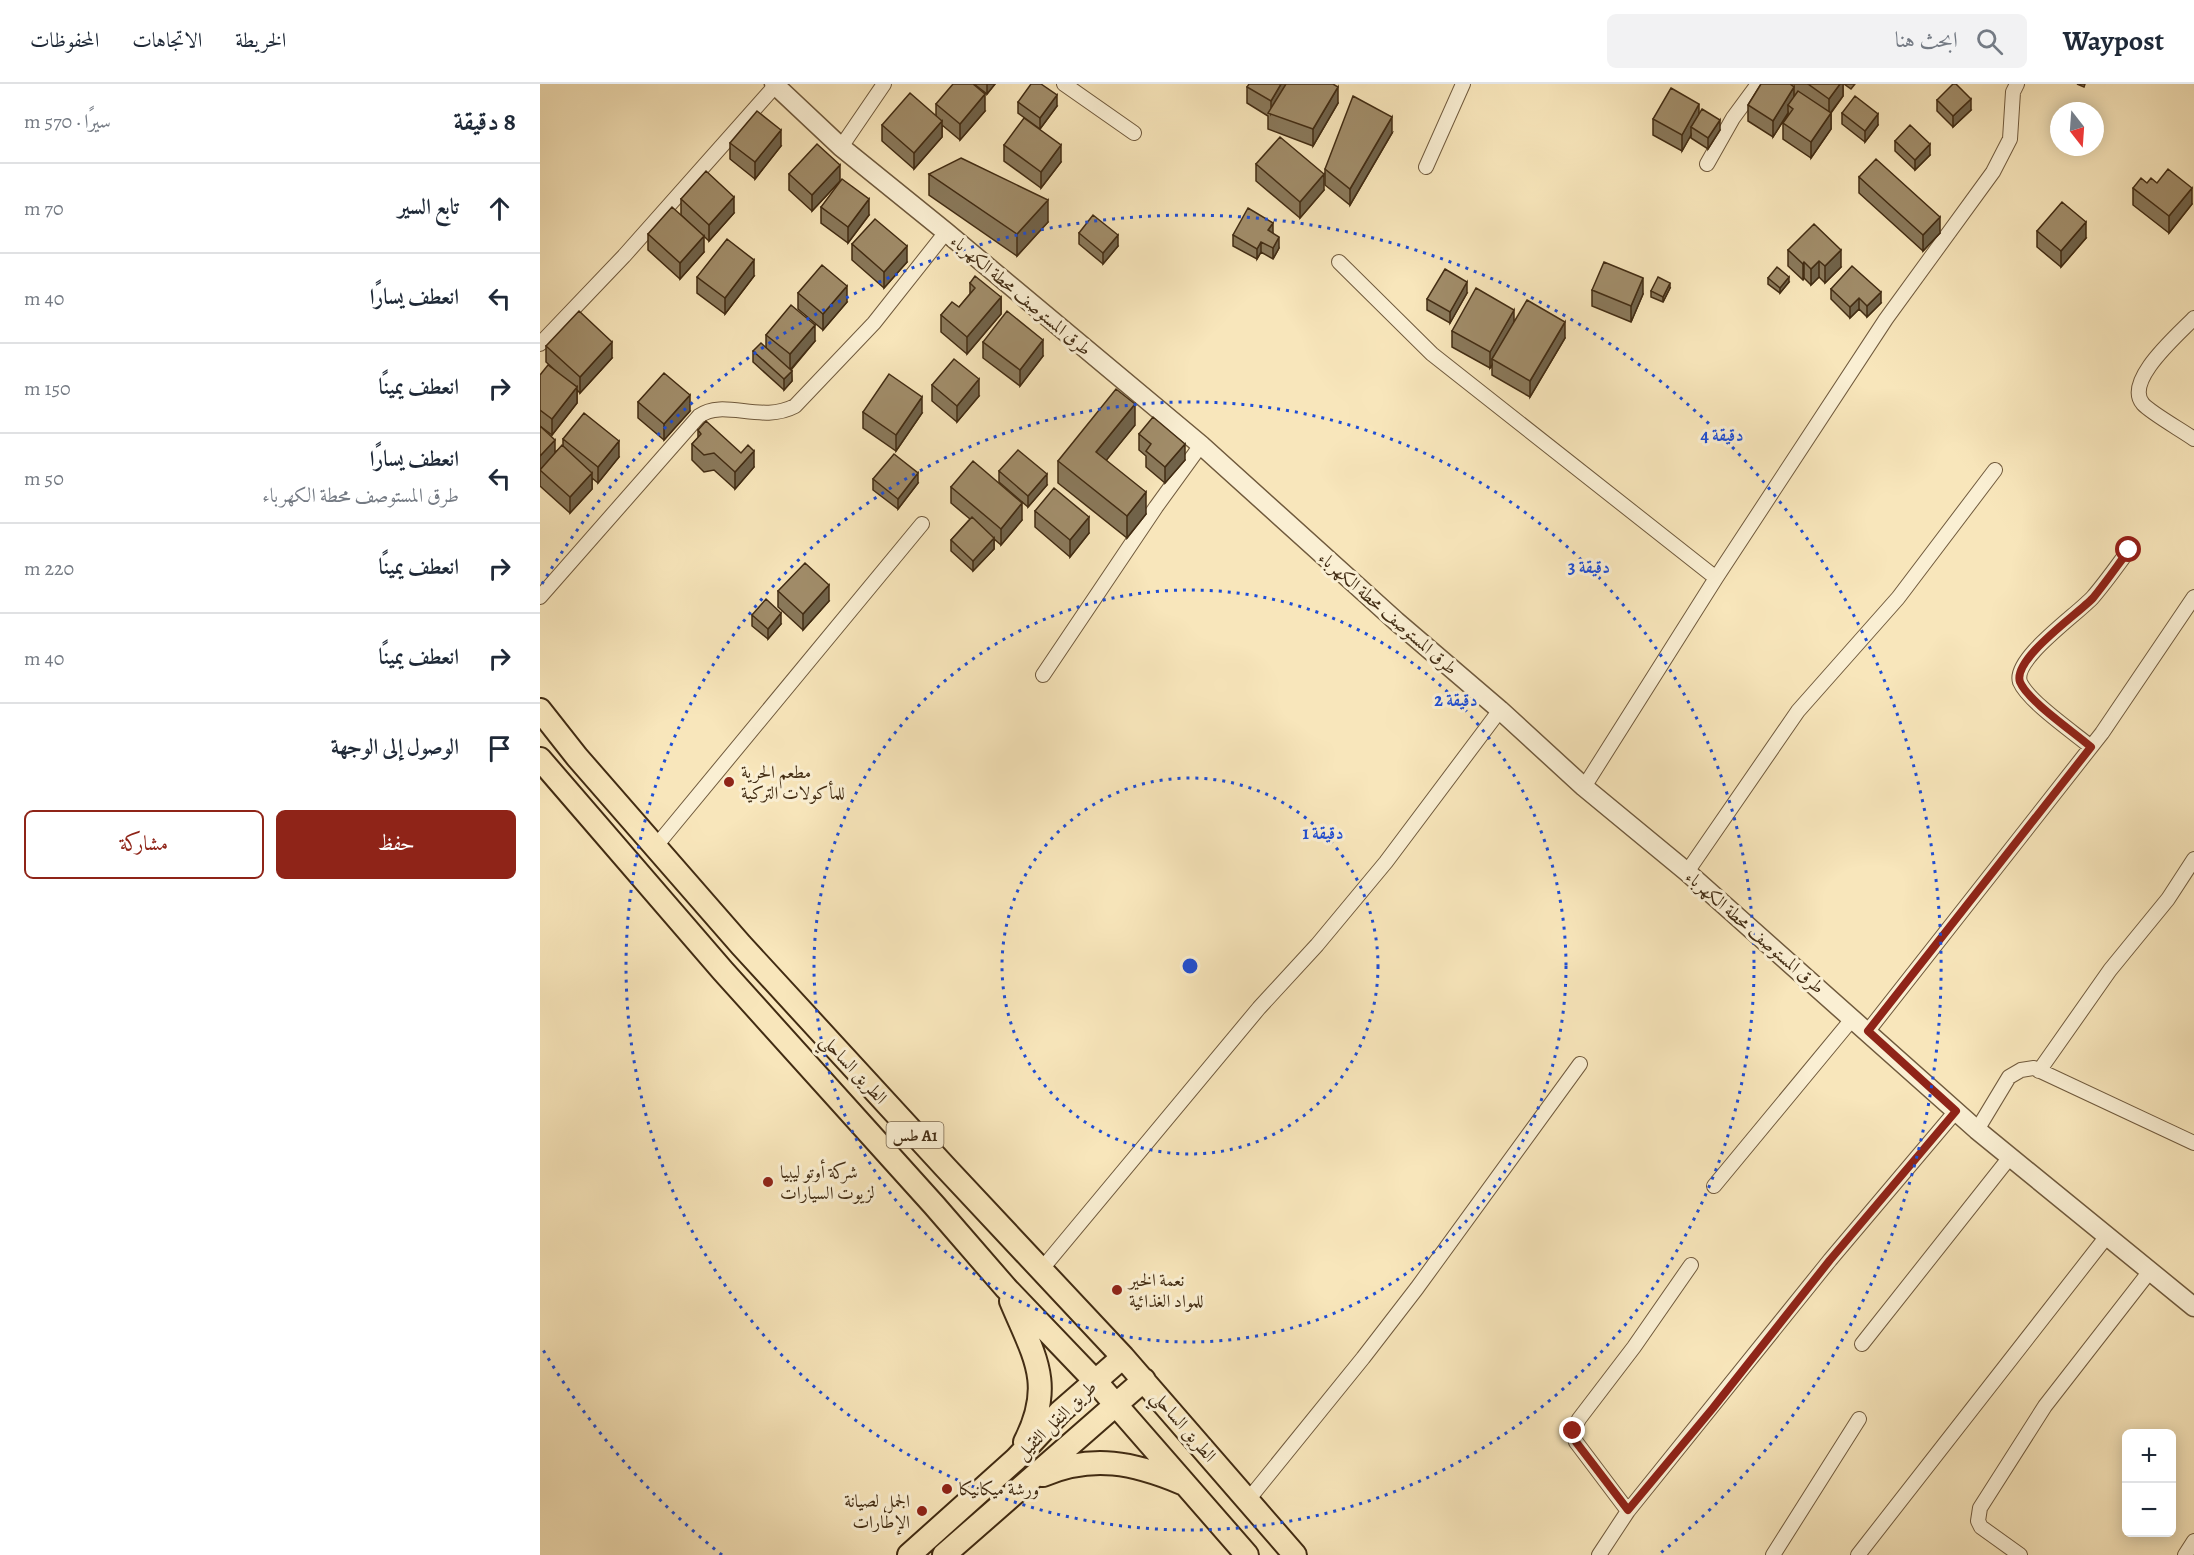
<!DOCTYPE html>
<html lang="ar">
<head>
<meta charset="utf-8">
<style>
  body { margin:0; font-family:Alegreya,Amiri,serif; background:#f2f2f3; color:#1f2937; direction:rtl }
  .controls { position:absolute; right:18px; bottom:18px; display:grid; overflow:hidden; border-radius:9px; box-shadow:0 3px 15px #0003 }
  .controls button { width:54px; height:54px; display:grid; place-items:center; padding:0; border:0; border-bottom:2px solid #e0e1e3; background:#fff; color:#1f2937; font:30px sans-serif }
  .compass { position:absolute; left:1510px; top:18px; width:54px; height:54px; border-radius:50%; background:#fff; box-shadow:0 3px 15px #0003; rotate:163deg }
  .stop { position:absolute; width:18px; height:18px; margin:-14px; border:4px solid #8f2418; border-radius:50%; background:#fff }
  .stop.end { background:#8f2418; border-color:#fff; box-shadow:0 2px 6px #0008 }
  .list { margin:0; padding:0; list-style:none }
  h2 { display:flex; justify-content:space-between; align-items:center; height:78px; margin:0; padding:0 24px; font-size:26px }
  h2 small { font-size:20px; font-weight:400; color:#747a83 }
  .list li { display:grid; grid-template-columns:39px 1fr auto; gap:18px; align-items:center; box-sizing:border-box; height:90px; padding:0 24px; border-top:2px solid #e0e1e3 }
  .list b { display:block; font-size:22px; white-space:nowrap }
  .list p { margin:0; font-size:20px; white-space:nowrap; color:#747a83 }
  .list em { font-size:20px; font-style:normal; color:#747a83 }
  .actions { display:flex; gap:12px; padding:18px 24px }
  .actions a { flex:1; padding:14px 0; border:2px solid #8f2418; border-radius:9px; text-align:center; font-size:21px; color:#8f2418 }
  .actions .main { background:#8f2418; color:#fff }
  .icon { flex:none; width:33px; height:33px; fill:none; stroke:currentColor; stroke-width:2; stroke-linecap:round; stroke-linejoin:round }
  .map { position:relative; flex:none; width:1654px; height:1471px; overflow:hidden; direction:ltr }
  header { display:flex; align-items:center; gap:36px; box-sizing:border-box; height:84px; padding:0 30px; background:#fff; border-bottom:2px solid #e0e1e3 }
  header strong { font-size:28px }
  nav { display:flex; gap:33px; margin-inline-start:auto; font-size:21px }
  .search { width:420px; height:54px; background:#f2f2f3; display:flex; align-items:center; gap:15px; box-sizing:border-box; padding:0 21px; border-radius:9px; color:#747a83; font-size:22px }
  main { display:flex }
  aside { flex:1; background:#fff }
  .map>svg:first-child { display:block }
  .lines { fill:none; stroke-linecap:round; stroke-linejoin:round }
  .minor-casing { stroke:#705a3d; stroke-width:16 }
  .tertiary-casing { stroke:#705a3d; stroke-width:21 }
  .trunk-casing { stroke:#422c13; stroke-width:26 }
  .minor { stroke:#faefd3; stroke-width:14 }
  .tertiary { stroke:#faefd3; stroke-width:18 }
  .trunk { stroke:#f8e6bb; stroke-width:22 }
  .wall { fill:#8a795b; stroke:#422c13; stroke-width:1.5 }
  .shaded-wall { fill:#71634a; stroke:#422c13; stroke-width:1.5 }
  .building { fill:#a18d6a; stroke:#422c13; stroke-width:1.5 }
  .route { stroke:#8f2418; stroke-width:8 }
  .ring { fill:none; stroke:#1d4ed8; stroke-width:3; stroke-dasharray:3 6 }
  .poi-dot { fill:#8f2418; stroke:#faefd3; stroke-width:2 }
  .labels { text-anchor:middle; stroke-width:6; stroke-linejoin:round; paint-order:stroke }
  .shield { fill:#faefd3; stroke:#79664d; stroke-width:1.5 }
  .shield-label { font-size:16px; font-weight:bold; fill:#422c13 }
  .street-label { font-size:18px; fill:#422c13; stroke:#faefd3 }
  .poi-label { font-size:18px; fill:#422c13; stroke:#faefd3; text-anchor:start }
  .centre { fill:#1d4ed8; stroke:#faefd3; stroke-width:3 }
  .ring-label { font-size:18px; text-anchor:middle; font-weight:bold; fill:#1d4ed8; stroke:#faefd3; stroke-width:6; stroke-linejoin:round; paint-order:stroke }
</style>
</head>
<body>
<header>
<strong>Waypost</strong>
<div class="search"><svg class="icon" aria-label="search" viewBox="0 0 24 24"><circle cx="10" cy="10" r="6"/><path d="M15 15l6 6"/></svg>ابحث هنا</div>
<nav><a>الخريطة</a><a>الاتجاهات</a><a>المحفوظات</a></nav>
</header>
<main>
<div class="map">
<svg width="1654" height="1471" viewBox="0 0 1654 1471">
  <rect width="100%" height="100%" fill="#f8e6bb"/>
  <filter id="stains"><feTurbulence type="fractalNoise" baseFrequency=".00333" numOctaves="4"/><feColorMatrix values="0 0 0 0 .2 0 0 0 0 .09 0 0 0 0 .02 0 0 0 .5 -.17"/></filter>
  <radialGradient id="worn" r=".72"><stop offset=".6" stop-color="#630" stop-opacity="0"/><stop offset="1" stop-color="#630" stop-opacity=".3"/></radialGradient>
  <g class="lines">
    <defs>
      <path id="minor" d="M524 0 594 49
        M301 63 344 0
        M1167 80 1193 34 1218 0
        M886 83 923 0
        M799 178 892 270 1176 494
        M1654 234C1639 250 1583 297 1603 320 1611 329 1643 347 1654 355
        M0 260 84 172 235 2
        M0 513 159 332C184 314 221 340 255 322L334 239 406 148
        M503 591 616 423 661 361
        M1551 663C1533 648 1488 617 1480 598 1472 575 1538 530 1553 513 1566 498 1577 482 1589 466
        M1044 703 1176 494 1346 235 1453 88 1470 55 1473 8 1477 0
        M116 762 382 440
        M1147 788 1258 627 1358 514 1455 386
        M1328 947 1562 649 1654 513
        M1499 987 1570 886 1628 815 1654 775
        M1437 1046 1469 993 1481 986 1494 984 1654 1059
        M1174 1102 1313 934
        M501 1186 719 924 777 861 846 778 960 626
        M1322 1260 1470 1073
        M708 1416 823 1274 877 1204 1040 980
        M1088 1427 1036 1358 1033 1347 1039 1335 1094 1263 1151 1181
        M1059 1471 1088 1427 1290 1176 1416 1027
        M1233 1471 1319 1335
        M1318 1471 1567 1152
        M1480 1471 1441 1443 1438 1437 1440 1424 1505 1322 1610 1187
        M1645 1471 1654 1457"/>
      <path id="tertiary" d="M234 0 301 63 406 148 661 361 856 537 960 626 1044 703 1147 788 1437 1046 1654 1223"/>
      <path id="trunk" d="M0 626 37 673 201 861 406 1084 583 1273 755 1471
        M0 675 183 887 394 1121 466 1204 556 1298 707 1471
        M471 1217C494 1272 515 1300 485 1358
        M503 1391C553 1370 594 1379 642 1399
        M369 1471 476 1375 520 1328 583 1273
        M404 1471 604 1296"/>
    </defs>
    <use href="#minor" class="minor-casing"/>
    <use href="#tertiary" class="tertiary-casing"/>
    <use href="#trunk" class="trunk-casing"/>
    <use href="#minor" class="minor"/>
    <use href="#tertiary" class="tertiary"/>
    <use href="#trunk" class="trunk"/>
  </g>
  <path class="wall" d="M434 0H455L447 10Z
    M1221 0H1303V12L1291 29V45L1271 74 1243 55V39L1248 31V29L1233 53 1208 37V21Z
    M1304 0H1315L1311 5Z
    M1537 0H1545L1544 3Z
    M707 3 798 19 773 62 728 45V32L707 19Z
    M1397 16 1431 26 1413 43 1397 27Z
    M478 18 517 22 500 45 478 29Z
    M396 20 445 27 420 56 402 41V53L374 85 342 57V41L396 32Z
    M1302 29 1338 41 1325 58 1302 40Z
    M1159 30 1180 46 1168 65 1151 54V51L1142 67 1113 51V35Z
    M852 49 810 121 785 101V85Z
    M1355 57 1390 71 1375 86 1355 67Z
    M190 59 241 62 215 95 190 75Z
    M464 61 521 78 501 104 464 77Z
    M716 80 784 106 760 134 716 97Z
    M249 90 300 97 272 127 249 106Z
    M389 90 508 138 477 172 389 111Z
    M1319 93 1400 149 1383 167 1319 109Z
    M1607 99H1617L1652 120 1629 149 1593 121V104Z
    M141 115 194 129 169 157 141 131Z
    M281 123 329 131 308 159 281 139Z
    M1497 147 1546 154 1521 183 1497 163Z
    M539 149 578 162 563 180 539 160Z
    M733 149 739 164 733 175 721 168 717 175 693 162V151Z
    M108 150 164 168 140 195 108 166Z
    M312 160 367 178 344 204 312 176Z
    M1248 166 1301 183 1285 199 1279 193 1271 201 1264 194 1263 196 1248 182Z
    M214 192 185 230 157 209V193Z
    M1228 194 1249 198 1240 209 1228 200Z
    M430 199 461 213V230L427 270 401 248V231L419 223 430 210Z
    M1130 204 1123 218 1111 213V207Z
    M1291 205 1341 219 1327 233 1319 225 1310 234 1291 215Z
    M1052 206 1103 210 1091 238 1052 222Z
    M258 209 307 218 283 246 258 225Z
    M927 209 910 239 887 226V215Z
    M974 236 1025 254 990 313 952 291V281L950 284 912 263V247Z
    M226 251 275 257 251 286 252 297 244 306 213 278V267L226 264Z
    M443 258 503 272 480 302 443 274Z
    M6 262 72 274 40 309 37 306V319L12 351 0 342V291L18 289 6 278Z
    M392 301 439 312 417 338 392 317Z
    M98 318 150 327 124 356 98 334Z
    M323 328 382 329 356 367 323 344Z
    M595 341 566 376 606 430 587 454 518 399V377Z
    M0 342 15 368 23 363V355L79 373 58 399 52 394V405L30 429 0 402Z
    M158 346 214 383 195 405 174 386 164 388 152 376V360L158 354Z
    M599 350 645 376 625 399 606 383V372L599 366Z
    M459 387 507 401 488 423 459 398Z
    M333 395 378 399 358 425 333 406Z
    M411 403 482 436 461 461 454 455V465L433 487 411 467V456L430 435 411 419Z
    M495 427 549 449 530 473 495 443Z
    M238 507 289 517 263 546 238 523Z
    M212 531 241 540 228 555 212 542Z"/>
  <path class="shaded-wall" d="M447 0H455L447 10Z
    M741 0H751L731 30V17Z
    M1300 0H1303V12L1289 31V15Z
    M798 3V19L773 62V45Z
    M1254 3V19L1248 21V29L1233 53V37Z
    M445 10V27L420 56V40Z
    M517 11V22L500 45V34Z
    M1431 15V26L1413 43V32Z
    M1159 20V36L1151 43V51L1142 67V51Z
    M1291 29V45L1271 74V58Z
    M1338 30V41L1325 58V47Z
    M852 33V49L810 121V105Z
    M1180 36V46L1168 65V54Z
    M402 37V53L374 85V69Z
    M241 46V62L215 95V78Z
    M1390 60V71L1375 86V76Z
    M521 61V78L501 104V88Z
    M300 81V97L272 127V111Z
    M784 90V106L760 134V118Z
    M1652 104V120L1629 149V132Z
    M194 113V129L169 157V141Z
    M329 115V131L308 159V143Z
    M508 116V138L477 172V150Z
    M1400 133V149L1383 167V151Z
    M1546 138V154L1521 183V167Z
    M733 139V150L728 146Z
    M578 151V162L563 180V169Z
    M164 152V168L140 195V179Z
    M739 153V164L733 175V164Z
    M721 158V168L717 175V165Z
    M367 162V178L344 204V188Z
    M1301 166V183L1285 199V182Z
    M214 176V192L185 230V214Z
    M1279 177V193L1271 201V185Z
    M1264 178V194L1263 196V180Z
    M1249 193V198L1240 209V204Z
    M1103 194V210L1091 238V222Z
    M927 198V209L910 239V228Z
    M1130 199V204L1123 218V213Z
    M307 202V218L283 246V230Z
    M1341 208V219L1327 233V222Z
    M461 213V230L427 270V253Z
    M1319 214V225L1310 234V223Z
    M974 226V242L952 275V281L950 284V268Z
    M1025 238V254L990 313V297Z
    M275 241V257L250 286V270Z
    M503 256V272L480 302V286Z
    M72 258V274L40 309V293Z
    M252 287V297L244 306V295Z
    M439 295V312L417 338V322Z
    M37 303V319L12 351V335Z
    M150 311V327L124 356V340Z
    M382 313V329L356 367V351Z
    M595 320V341L556 389V368Z
    M15 356V372L0 386V372Z
    M79 357V373L58 399V383Z
    M645 360V376L625 399V383Z
    M214 367V383L195 405V388Z
    M52 389V405L30 429V413Z
    M378 389V399L358 425V415Z
    M507 390V401L488 423V412Z
    M606 408V430L587 454V432Z
    M482 419V436L461 461V445Z
    M549 433V449L530 473V456Z
    M454 454V465L433 487V477Z
    M289 501V517L263 546V530Z
    M241 529V540L228 555V545Z"/>
  <path class="building" d="M413 0H433L445 10 420 40 396 20Z
    M491 0H501L517 11 500 34 478 18Z
    M709 0H741L731 17 707 3Z
    M746 0H793L798 3 773 45 728 29Z
    M1221 0H1250L1254 3 1233 37 1208 21Z
    M1268 0H1300L1289 15Z
    M1413 0H1416L1431 15 1413 32 1397 16Z
    M1131 4 1159 20 1142 51 1113 35Z
    M1258 7 1291 29 1271 58 1243 39 1253 25 1248 21Z
    M370 9 402 37 374 69 342 41Z
    M813 12 852 33 810 105 785 85Z
    M1315 12 1338 30 1325 47 1302 29Z
    M1162 25 1180 36 1168 54 1151 43Z
    M217 27 241 46 215 78 190 59Z
    M484 34 521 61 501 88 464 61Z
    M1370 41 1390 60 1375 76 1355 57Z
    M740 53 784 90 760 118 716 80Z
    M277 60 300 81 272 111 249 90Z
    M421 74 508 116 477 150 389 90Z
    M1336 75 1400 133 1383 151 1319 93Z
    M1628 85 1652 104 1629 132 1593 104 1601 94 1607 99 1611 94 1617 99Z
    M166 87 194 113 169 141 141 115Z
    M302 95 329 115 308 143 281 123Z
    M1522 118 1546 138 1521 167 1497 147Z
    M132 123 164 152 140 179 108 150Z
    M708 124 733 139 728 146 739 153 733 164 721 158 717 165 693 151Z
    M553 131 578 151 563 169 539 149Z
    M335 135 367 162 344 188 312 160Z
    M1274 140 1301 166 1285 182 1279 177 1271 185 1264 178 1263 180 1248 166Z
    M187 155 214 176 185 214 157 193Z
    M1064 178 1103 194 1091 222 1052 206Z
    M282 181 307 202 283 230 258 209Z
    M1312 182 1341 208 1327 222 1319 214 1310 223 1291 205Z
    M1237 183 1249 193 1240 204 1228 194Z
    M905 185 927 198 910 228 887 215Z
    M435 192 461 213 427 253 401 231 412 218 419 223 435 204 430 199Z
    M1118 193 1130 199 1123 213 1111 207Z
    M936 204 974 226 950 268 912 247Z
    M987 216 1025 238 990 297 952 275Z
    M251 221 275 241 250 270 226 251Z
    M39 227 72 258 40 293 6 262Z
    M467 227 503 256 480 286 443 258Z
    M221 259 252 287 244 295 213 267Z
    M414 275 439 295 417 322 392 301Z
    M8 281 37 303 12 335 0 326V291Z
    M124 289 150 311 124 340 98 318Z
    M349 290 382 313 356 351 323 328Z
    M576 305 595 320 556 368 606 408 587 432 518 377Z
    M44 329 79 357 58 383 23 355Z
    M613 333 645 360 625 383 606 367 611 360 599 350Z
    M166 337 201 369 208 361 214 367 195 388 174 369 164 371 152 360 161 350 158 346Z
    M0 342 15 356 0 372Z
    M22 361 52 389 30 413 0 386Z
    M478 366 507 390 488 412 459 387Z
    M354 370 378 389 358 415 333 395Z
    M433 377 482 419 461 445 411 403Z
    M514 404 549 433 530 456 495 427Z
    M432 433 454 454 433 477 411 456Z
    M265 479 289 501 263 530 238 507Z
    M226 515 241 529 228 545 212 531Z"/>
  <g class="lines">
    <path class="route" d="M1033 1347 1036 1358 1088 1426 1173 1324 1290 1176 1416 1027 1328 947 1551 663C1534 648 1488 617 1480 598 1472 575 1538 530 1553 514 1566 498 1577 482 1589 466"/>
  </g>
  <g class="ring">
    <circle cx="650" cy="882" r="188"/>
    <circle cx="650" cy="882" r="376"/>
    <circle cx="650" cy="882" r="564"/>
    <path d="M182 1471A752 752 0 0 1 2 1264M2 500A752 752 0 1 1 1118 1471"/>
  </g>
  <g class="poi-dot">
    <circle cx="189" cy="698" r="6"/>
    <circle cx="228" cy="1098" r="6"/>
    <circle cx="577" cy="1206" r="6"/>
    <circle cx="407" cy="1405" r="6"/>
    <circle cx="382" cy="1427" r="6"/>
  </g>
  <g class="labels">
    <rect class="shield" x="346.5" y="1038" width="57" height="26" rx="4.5"/>
    <g class="shield-label">
      <text x="375" y="1057">طس A1</text>
    </g>
    <g class="street-label">
      <text transform="translate(481 211) rotate(40)" y="6">طرق المستوصف محطة الكهرباء</text>
      <text transform="translate(848 529) rotate(41)" y="6">طرق المستوصف محطة الكهرباء</text>
      <text transform="translate(1215 848) rotate(41)" y="6">طرق المستوصف محطة الكهرباء</text>
      <text transform="translate(314 985) rotate(47)" y="6">الطريق الساحلي</text>
      <text transform="translate(516 1336) rotate(-44)" y="6">طريق النقل الثقيل</text>
      <text transform="translate(644 1342) rotate(49)" y="6">الطريق الساحلي</text>
    </g>
    <g class="poi-label">
      <text x="201" y="694">مطعم الحرية<tspan x="201" dy="21">للمأكولات التركية</tspan></text>
      <text x="240" y="1094">شركة أوتو ليبيا<tspan x="240" dy="21">لزيوت السيارات</tspan></text>
      <text x="589" y="1202">نعمة الخير<tspan x="589" dy="21">للمواد الغذائية</tspan></text>
      <text x="419" y="1411">ورشة ميكانيكا</text>
      <text x="370" y="1423" text-anchor="end">الجمل لصيانة<tspan x="370" dy="21">الإطارات</tspan></text>
    </g>
  </g>
  <circle cx="650" cy="882" r="9" class="centre"/>
  <g class="ring-label">
    <text x="1182" y="357">4 دقيقة</text>
    <text x="1049" y="489">3 دقيقة</text>
    <text x="916" y="622">2 دقيقة</text>
    <text x="783" y="755">1 دقيقة</text>
  </g>
  <rect width="100%" height="100%" filter="url(#stains)"/>
  <rect width="100%" height="100%" fill="url(#worn)"/>
</svg>
<div class="controls">
<button>+</button>
<button>−</button>
</div>
<svg class="compass" viewBox="-18 -18 36 36"><path d="M0-13l5 13h-10z" fill="#e53935"/><path d="M0 13l5-13h-10z" fill="#747a83"/></svg>
<div class="stop" style="left:1589px;top:466px"></div>
<div class="stop end" style="left:1033px;top:1347px"></div>
</div>
<aside>
<h2>8 دقيقة<small>سيرًا · 570 m</small></h2>
<ul class="list">
<li><svg class="icon" aria-label="ahead" viewBox="0 0 24 24"><path d="M12 20V5M6 11l6-6 6 6"/></svg><div><b>تابع السير</b></div><em>70 m</em></li>
<li><svg class="icon" aria-label="left" viewBox="0 0 24 24"><path d="M17 20v-9H6M10 6l-5 5 5 5"/></svg><div><b>انعطف يسارًا</b></div><em>40 m</em></li>
<li><svg class="icon" aria-label="right" viewBox="0 0 24 24"><path d="M7 20v-9h11M14 6l5 5-5 5"/></svg><div><b>انعطف يمينًا</b></div><em>150 m</em></li>
<li><svg class="icon" aria-label="left" viewBox="0 0 24 24"><path d="M17 20v-9H6M10 6l-5 5 5 5"/></svg><div><b>انعطف يسارًا</b><p>طرق المستوصف محطة الكهرباء</p></div><em>50 m</em></li>
<li><svg class="icon" aria-label="right" viewBox="0 0 24 24"><path d="M7 20v-9h11M14 6l5 5-5 5"/></svg><div><b>انعطف يمينًا</b></div><em>220 m</em></li>
<li><svg class="icon" aria-label="right" viewBox="0 0 24 24"><path d="M7 20v-9h11M14 6l5 5-5 5"/></svg><div><b>انعطف يمينًا</b></div><em>40 m</em></li>
<li><svg class="icon" aria-label="arrive" viewBox="0 0 24 24"><path d="M6 21V4h12l-3 4 3 4H6"/></svg><div><b>الوصول إلى الوجهة</b></div></li>
</ul>
<div class="actions"><a class="main">حفظ</a><a>مشاركة</a></div>
</aside>
</main>
</body>
</html>
